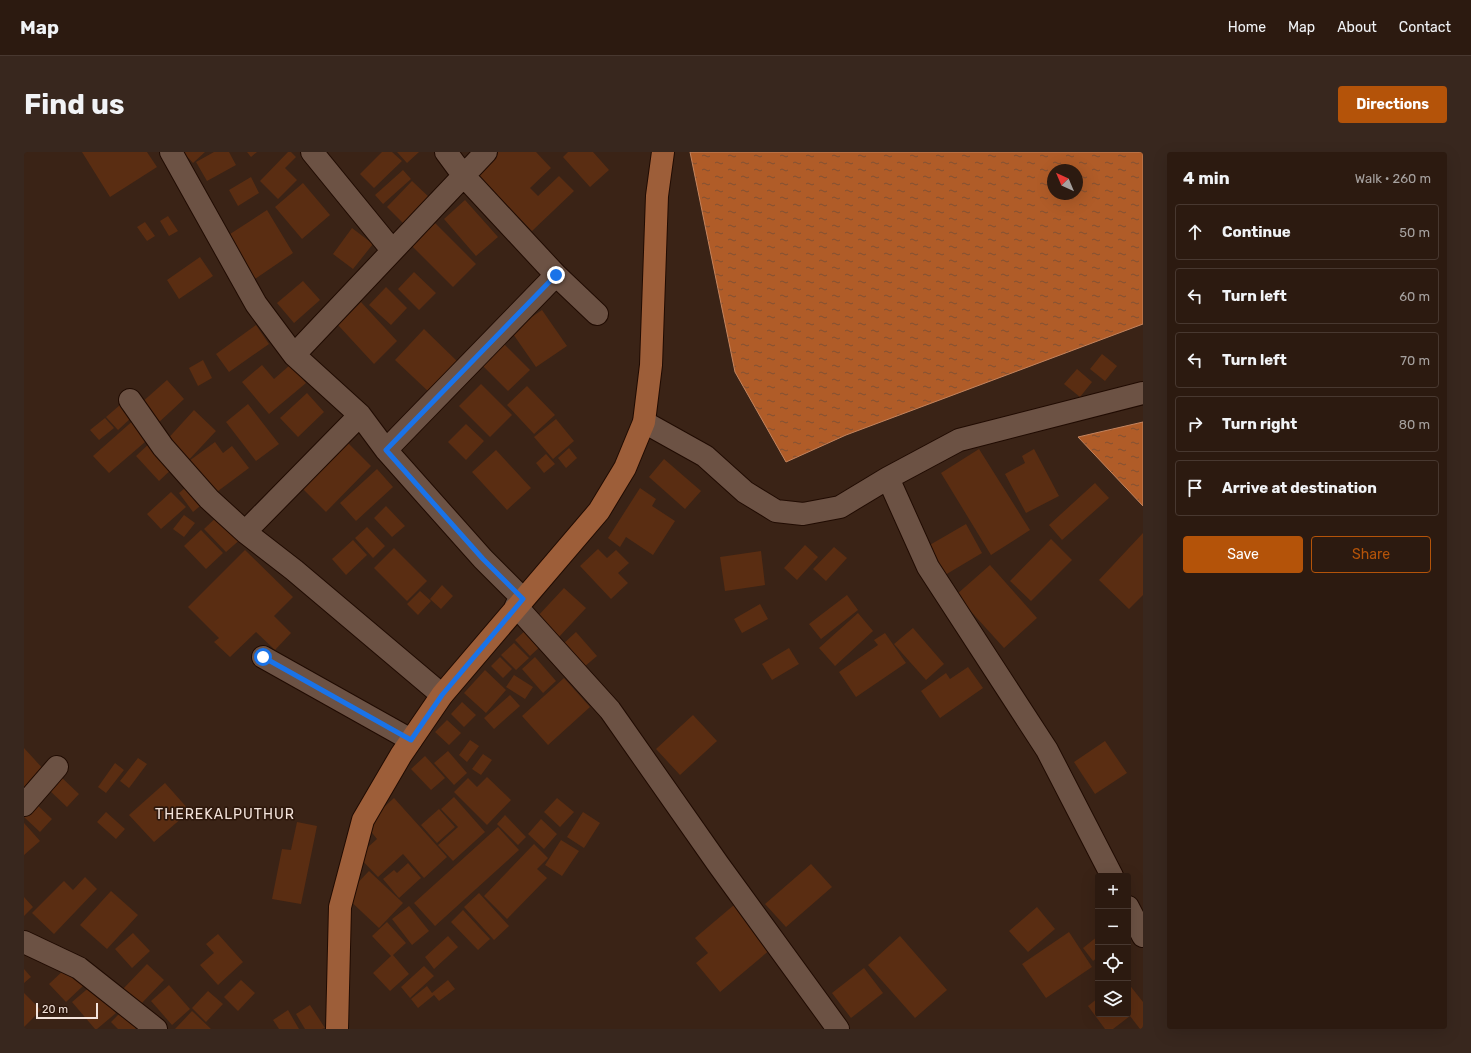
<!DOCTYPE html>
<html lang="en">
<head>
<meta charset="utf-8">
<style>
  body { margin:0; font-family:Rubik,sans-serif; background:#38271e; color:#f1f3f6 }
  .controls { position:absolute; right:12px; bottom:12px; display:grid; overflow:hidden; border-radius:4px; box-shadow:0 4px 16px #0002 }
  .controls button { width:36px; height:36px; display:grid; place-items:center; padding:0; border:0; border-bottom:1px solid #483830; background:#2c1a10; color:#f1f3f6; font:20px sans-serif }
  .compass { position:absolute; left:1023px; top:12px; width:36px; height:36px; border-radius:50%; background:#2c1a10; box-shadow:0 4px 16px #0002; rotate:316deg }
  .scale { position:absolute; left:12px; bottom:10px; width:62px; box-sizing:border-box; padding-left:4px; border:2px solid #f3e3db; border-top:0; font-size:11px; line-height:14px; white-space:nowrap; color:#f3e3db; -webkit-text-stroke:3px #2f190d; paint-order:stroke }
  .stop { position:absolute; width:12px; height:12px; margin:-9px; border:3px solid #1a73e8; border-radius:50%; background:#fff }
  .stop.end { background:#1a73e8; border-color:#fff; box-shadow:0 1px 4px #0008 }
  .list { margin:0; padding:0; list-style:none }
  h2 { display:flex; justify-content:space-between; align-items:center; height:52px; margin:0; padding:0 16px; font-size:17px }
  h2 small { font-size:13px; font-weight:400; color:#a6a19f }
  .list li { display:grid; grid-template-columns:26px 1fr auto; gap:12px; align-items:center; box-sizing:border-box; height:56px; margin:0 8px 8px; padding:0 8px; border:1px solid #483830; border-radius:4px }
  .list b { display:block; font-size:15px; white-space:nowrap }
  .list em { font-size:13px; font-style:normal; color:#a6a19f }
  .actions { display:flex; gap:8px; padding:12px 16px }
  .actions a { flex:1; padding:9px 0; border:1px solid #b45309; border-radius:4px; text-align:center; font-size:14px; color:#b45309 }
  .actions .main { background:#b45309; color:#fff }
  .icon { flex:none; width:22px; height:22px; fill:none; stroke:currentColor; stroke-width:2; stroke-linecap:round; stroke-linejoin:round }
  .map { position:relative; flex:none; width:1119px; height:877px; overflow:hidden; border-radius:4px }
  header { display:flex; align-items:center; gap:24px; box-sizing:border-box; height:56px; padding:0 20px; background:#2c1a10; border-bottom:1px solid #483830 }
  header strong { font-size:19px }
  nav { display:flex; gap:22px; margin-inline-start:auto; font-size:14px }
  .intro { display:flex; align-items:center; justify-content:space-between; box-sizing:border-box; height:96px; padding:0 24px }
  h1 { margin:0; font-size:28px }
  .button { padding:10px 18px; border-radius:4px; background:#b45309; color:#fff; font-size:14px; font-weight:700 }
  main { display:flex; gap:24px; padding:0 24px }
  aside { flex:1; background:#2c1a10; border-radius:4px; box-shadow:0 4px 16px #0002 }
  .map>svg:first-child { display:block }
  .water { fill:url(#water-ripples); stroke:#c4845e; fill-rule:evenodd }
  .building { fill:#5a2d12 }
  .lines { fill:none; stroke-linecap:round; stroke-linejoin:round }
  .minor-casing { stroke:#200b02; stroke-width:24 }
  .major-casing { stroke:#200b02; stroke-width:24 }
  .minor { stroke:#6c5244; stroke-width:22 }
  .major { stroke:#9d5e39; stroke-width:22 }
  .route { stroke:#1a73e8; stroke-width:5 }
  .labels { text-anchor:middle; stroke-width:3.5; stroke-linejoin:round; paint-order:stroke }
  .neighbourhood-label { font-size:14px; letter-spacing:1px; fill:#f3e3db; stroke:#2f190d }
</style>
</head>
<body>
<header>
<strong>Map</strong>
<nav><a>Home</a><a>Map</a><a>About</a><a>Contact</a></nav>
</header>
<div class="intro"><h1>Find us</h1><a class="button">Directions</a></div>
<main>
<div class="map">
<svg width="1119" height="877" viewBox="0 0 1119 877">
  <defs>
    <pattern id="water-ripples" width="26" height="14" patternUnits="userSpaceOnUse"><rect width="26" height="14" fill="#b05c28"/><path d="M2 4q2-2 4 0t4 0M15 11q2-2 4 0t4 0" fill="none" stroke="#825134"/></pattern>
  </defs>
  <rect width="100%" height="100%" fill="#3a2316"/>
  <path class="water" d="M666 0H1119V172L822 283 762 310 711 220ZM1029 18H1053V42H1029Z
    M1119 270V354L1054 285Z"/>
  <path class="building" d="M58 0H123L133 15 86 45Z
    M159 0H181L169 11Z
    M190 0H205L212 13 183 29 172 10Z
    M223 0H233L227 5Z
    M264 0H267L272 5 261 16 273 28 254 47 236 29Z
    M358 0H368L378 9 350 36 336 22Z
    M373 0H395L383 11Z
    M468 0H512L527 16 506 36 514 44 535 24 550 39 508 79 449 18Z
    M544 0H569L585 18 566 35 539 5Z
    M379 18 387 27 359 52 351 43Z
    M227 25 235 41 214 54 205 38Z
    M388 29 407 47 382 74 363 55Z
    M279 31 306 63 278 87 251 55Z
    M441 48 474 85 452 104 420 67Z
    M243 58 269 101 231 127 203 84Z
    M144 64 154 79 145 84 136 69Z
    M121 70 131 84 123 89 113 75Z
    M411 71 452 112 429 135 388 94Z
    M328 76 349 92 329 117 309 102Z
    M176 105 189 124 155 147 143 128Z
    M390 120 412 141 395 158 374 137Z
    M279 129 296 148 270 171 253 151Z
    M362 135 383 156 367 173 345 153Z
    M337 150 373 189 350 212 314 173Z
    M518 158 543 194 512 215 487 179Z
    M232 173 245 192 205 220 192 202Z
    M400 177 435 211 406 241 371 208Z
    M479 191 506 218 484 239 457 212Z
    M1078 202 1093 214 1081 229 1066 217Z
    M179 208 188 226 174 234 165 216Z
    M238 213 250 227 266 213 282 231 245 262 218 230Z
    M1053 217 1068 230 1056 245 1040 232Z
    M143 228 160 247 133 272 116 252Z
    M457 232 488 263 466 285 435 254Z
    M503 234 531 263 510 282 483 253Z
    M283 241 300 260 274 285 256 266Z
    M224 252 255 292 232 309 202 270Z
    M96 253 107 266 94 278 82 265Z
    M170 258 192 279 161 312 140 291Z
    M81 266 90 276 75 288 66 278Z
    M112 266 128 284 85 321 69 304Z
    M532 267 550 289 529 307 510 285Z
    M442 272 460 289 442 308 424 290Z
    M128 289 151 314 135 329 112 304Z
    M322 289 347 314 302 360 277 335Z
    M191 290 199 301 208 294 225 316 190 342 165 309Z
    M545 296 553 306 542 316 534 306Z
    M955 297 1006 378 967 403 917 321Z
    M1010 297 1035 344 1002 361 981 322 1001 311 998 304Z
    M472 298 507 336 483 358 448 320Z
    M522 302 531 312 520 321 512 311Z
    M640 307 677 339 661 357 625 325Z
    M353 317 369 335 332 369 316 351Z
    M167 331 182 349 169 360 155 341Z
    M1071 331 1085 346 1038 388 1025 373Z
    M616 336 632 347 628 354 651 369 629 403 602 385 596 395 584 386Z
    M147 340 162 355 137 377 123 362Z
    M362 354 381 374 368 385 350 366Z
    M197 361 219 385 202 400 180 377Z
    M160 363 171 371 160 385 149 377Z
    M942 372 958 401 921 423 904 394Z
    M343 375 361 394 349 406 331 386Z
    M177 378 199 401 182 417 160 394Z
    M1119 381V443L1105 457 1075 428Z
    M1027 387 1048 408 1007 449 986 429Z
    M329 388 343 403 322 423 308 407Z
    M781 393 794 405 773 428 760 416Z
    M810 395 823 406 802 429 789 417Z
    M370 396 403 429 383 449 350 416Z
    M574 397 583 406 592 398 605 411 594 421 604 431 587 447 556 414Z
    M221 398 269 445 250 464 267 481 251 498 232 480 206 505 190 490 195 486 164 455Z
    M737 399 741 433 701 439 696 405Z
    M966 413 1013 466 980 496 932 443Z
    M418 433 429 444 417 457 406 447Z
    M540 436 562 456 534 486 512 466Z
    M396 439 407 449 394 463 383 452Z
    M823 443 834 458 797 487 785 472Z
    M736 452 744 467 718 481 710 467Z
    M834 461 849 479 811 514 795 496Z
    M504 476 519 492 506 504 491 488Z
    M889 476 920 512 902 528 870 492Z
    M552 480 573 504 560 515 539 492Z
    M861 481 882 511 832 545 815 520 854 493 850 488Z
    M490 491 505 506 492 518 477 503Z
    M765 496 775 512 748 528 738 512Z
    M476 505 488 517 479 526 467 514Z
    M511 505 532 529 519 541 498 517Z
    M944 515 959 536 916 566 897 539 922 521 926 527Z
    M461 518 482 538 462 561 440 541Z
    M490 523 509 535 501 547 482 535Z
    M540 526 566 555 524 593 498 564Z
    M486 543 496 554 470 577 460 566Z
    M438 550 452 563 440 575 427 562Z
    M669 563 693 589 656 623 632 597Z
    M423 568 437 581 425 593 411 580Z
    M446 588 455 594 443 610 435 603Z
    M1081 589 1103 621 1071 642 1050 610Z
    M0 596 22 620 0 641Z
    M424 599 443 621 430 633 410 611Z
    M459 602 468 608 457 623 448 617Z
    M401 604 421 626 407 638 387 617Z
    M114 606 123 612 105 636 96 629Z
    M91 611 100 618 82 641 74 635Z
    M36 624 55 642 43 655 24 637Z
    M463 625 487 648 463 673 430 640 444 626 453 635Z
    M141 631 166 659 130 690 105 663Z
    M430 645 461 680 429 709 414 693 434 675 417 657Z
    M370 646 423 705 400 726 379 702 354 725 334 704 353 687 341 672Z
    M533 646 550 660 536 675 520 660Z
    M9 649 28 667 16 680 0 665V659Z
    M415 657 431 675 413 691 397 673Z
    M82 660 101 677 92 687 73 670Z
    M559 660 576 671 560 696 543 685Z
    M481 663 502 685 494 693 473 672Z
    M517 667 533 682 520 697 504 682Z
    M273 670 293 674 277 752 248 747 258 697 267 698Z
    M0 671 16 689 0 703Z
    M474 675 495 698 411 774 390 751Z
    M537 688 555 699 538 724 521 713Z
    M510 692 524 706 513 717 523 726 483 767 460 744Z
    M384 711 397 726 375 746 359 727 370 718 373 721Z
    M787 712 808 735 762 775 741 752Z
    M345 719 379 751 355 776 321 744Z
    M61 725 73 737 30 782 8 761 40 729 49 738Z
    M87 739 114 763 83 797 56 773Z
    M455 741 485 774 470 788 440 755Z
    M0 745 9 755 0 764Z
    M710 753 747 797 696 840 672 811 684 801 671 786Z
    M385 754 405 779 388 793 368 767Z
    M1013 755 1031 777 1004 800 985 779Z
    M439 758 466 787 454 798 427 770Z
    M363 770 382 791 369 803 385 822 366 839 349 821 367 804 348 784Z
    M1045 780 1068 815 1022 846 998 812Z
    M109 781 126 799 108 816 91 797Z
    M194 782 219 810 194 833 176 813 190 801 182 792Z
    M424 784 434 795 410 817 401 805Z
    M876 784 923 838 891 866 844 813Z
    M1074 784V805L1069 809 1059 796Z
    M123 812 140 828 115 854 98 838Z
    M400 814 410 824 386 846 377 835Z
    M43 815 60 833 42 850 25 832Z
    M840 816 859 841 827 866 808 841Z
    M0 817 7 825 0 831Z
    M217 828 231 841 214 859 200 845Z
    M424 828 431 837 415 849 410 843 394 856 387 847 403 834 408 841Z
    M1104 831 1119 850V877H1116L1106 864 1089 877H1081L1064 854 1074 846V862H1104Z
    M68 833 92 861 73 877H71L48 850Z
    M145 833 166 857 148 873 127 849Z
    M184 839 199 852 182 870 168 856Z
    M0 841 17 858 0 875Z
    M286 853 301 876 298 877H281L272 862Z
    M99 858 115 873 111 877H94L87 870Z
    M264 858 275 877H255L249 868Z
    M168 859 187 877H151Z"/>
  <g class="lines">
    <defs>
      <path id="minor" d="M147 0 232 152 270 203 336 263 362 298 459 407 499 447
        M288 0 368 98
        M422 0 439 23 532 123 573 162
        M270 203 462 0
        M106 248 139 295 185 347 221 380 270 418 418 543
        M620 270 681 304 721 340 752 359 779 362 816 355 864 326 935 288 1119 241
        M362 298 532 123
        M864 326 904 415 1023 598 1088 724
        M221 380 336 263
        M492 454 586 558 694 712 814 877
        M239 505 387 588
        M0 653 33 615
        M1104 755 1119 784
        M0 790 55 816 132 877"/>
      <path id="major" d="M313 877 316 755 339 668 377 603 418 543 575 359 601 316 620 270 627 213 633 44 639 0"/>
    </defs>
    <use href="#minor" class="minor-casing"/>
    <use href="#major" class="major-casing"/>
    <use href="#minor" class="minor"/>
    <use href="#major" class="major"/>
  </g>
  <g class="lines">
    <path class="route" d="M239 505 387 588 418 543 499 447 459 407 362 298 532 123"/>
  </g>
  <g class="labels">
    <g class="neighbourhood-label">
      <text x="201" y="667">THEREKALPUTHUR</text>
    </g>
  </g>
</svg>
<div class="controls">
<button>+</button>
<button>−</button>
<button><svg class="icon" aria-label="locate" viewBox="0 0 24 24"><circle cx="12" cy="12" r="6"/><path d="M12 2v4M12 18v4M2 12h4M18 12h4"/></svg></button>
<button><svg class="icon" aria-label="layers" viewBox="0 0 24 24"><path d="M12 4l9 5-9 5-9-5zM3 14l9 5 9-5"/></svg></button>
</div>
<svg class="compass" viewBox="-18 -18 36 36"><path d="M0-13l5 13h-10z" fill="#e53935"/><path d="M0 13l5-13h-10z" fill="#a6a19f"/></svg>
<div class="scale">20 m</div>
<div class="stop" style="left:239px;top:505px"></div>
<div class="stop end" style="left:532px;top:123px"></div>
</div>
<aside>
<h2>4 min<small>Walk · 260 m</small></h2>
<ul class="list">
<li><svg class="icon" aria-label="ahead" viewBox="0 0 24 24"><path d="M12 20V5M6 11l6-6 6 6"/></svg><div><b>Continue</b></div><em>50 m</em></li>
<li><svg class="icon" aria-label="left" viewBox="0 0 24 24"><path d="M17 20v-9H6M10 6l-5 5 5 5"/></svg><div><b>Turn left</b></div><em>60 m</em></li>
<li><svg class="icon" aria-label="left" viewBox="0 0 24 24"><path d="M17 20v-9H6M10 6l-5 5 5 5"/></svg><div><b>Turn left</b></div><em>70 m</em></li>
<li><svg class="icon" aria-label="right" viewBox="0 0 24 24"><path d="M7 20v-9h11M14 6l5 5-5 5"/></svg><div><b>Turn right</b></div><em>80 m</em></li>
<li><svg class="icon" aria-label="arrive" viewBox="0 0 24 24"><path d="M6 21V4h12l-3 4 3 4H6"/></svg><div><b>Arrive at destination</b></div></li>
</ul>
<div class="actions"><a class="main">Save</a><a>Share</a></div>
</aside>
</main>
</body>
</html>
